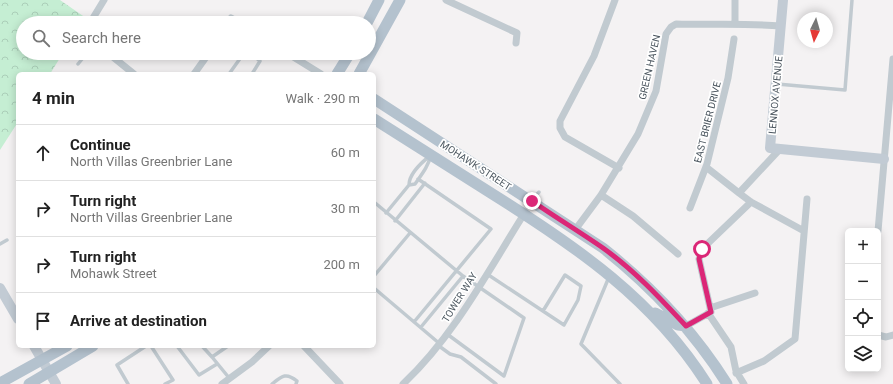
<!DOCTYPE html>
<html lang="en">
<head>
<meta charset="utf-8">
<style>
  body { margin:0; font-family:Roboto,sans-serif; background:#f6f6f6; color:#222 }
  .controls { position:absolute; right:12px; bottom:12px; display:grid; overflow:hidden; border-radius:6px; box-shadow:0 2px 10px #0003 }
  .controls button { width:36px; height:36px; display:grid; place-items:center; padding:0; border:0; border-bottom:1px solid #e0e0e0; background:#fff; color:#222; font:20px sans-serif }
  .compass { position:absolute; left:797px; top:12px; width:36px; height:36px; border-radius:50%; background:#fff; box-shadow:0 2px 10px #0003; rotate:185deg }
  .stop { position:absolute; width:12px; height:12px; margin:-9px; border:3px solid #db2777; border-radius:50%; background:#fff }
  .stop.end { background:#db2777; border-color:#fff; box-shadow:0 1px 4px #0008 }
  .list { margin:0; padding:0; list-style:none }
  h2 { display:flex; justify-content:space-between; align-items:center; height:52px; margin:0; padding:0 16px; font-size:17px }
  h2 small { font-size:13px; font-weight:400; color:#767676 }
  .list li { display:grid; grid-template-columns:26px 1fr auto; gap:12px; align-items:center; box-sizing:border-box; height:56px; padding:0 16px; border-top:1px solid #e0e0e0 }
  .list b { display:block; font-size:15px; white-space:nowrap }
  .list p { margin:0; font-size:13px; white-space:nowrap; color:#767676 }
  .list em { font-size:13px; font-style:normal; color:#767676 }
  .icon { flex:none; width:22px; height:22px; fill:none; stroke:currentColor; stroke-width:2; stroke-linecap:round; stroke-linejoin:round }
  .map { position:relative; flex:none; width:893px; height:384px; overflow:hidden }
  .search { position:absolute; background:#fff; box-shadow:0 2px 10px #0003; left:16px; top:16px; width:360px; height:44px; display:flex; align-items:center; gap:10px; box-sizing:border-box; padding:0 14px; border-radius:22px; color:#767676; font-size:15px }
  .panel { position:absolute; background:#fff; box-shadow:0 2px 10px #0003; left:16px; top:72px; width:360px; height:276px; border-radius:6px }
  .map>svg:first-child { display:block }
  .park { fill:url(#park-crowns) }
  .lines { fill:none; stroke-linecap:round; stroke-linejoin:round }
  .lane { stroke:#c1cad0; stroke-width:3.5 }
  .street { stroke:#c1cad0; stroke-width:7 }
  .secondary { stroke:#c2cbd4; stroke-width:10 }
  .primary { stroke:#b4c2ce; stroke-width:11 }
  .route { stroke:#db2777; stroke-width:5 }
  .labels { text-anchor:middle; stroke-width:3.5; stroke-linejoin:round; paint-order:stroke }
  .street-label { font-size:10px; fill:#4b565f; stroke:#fff }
</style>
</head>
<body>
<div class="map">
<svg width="893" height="384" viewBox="0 0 893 384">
  <defs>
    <pattern id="park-crowns" width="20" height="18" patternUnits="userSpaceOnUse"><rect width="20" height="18" fill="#c5eed3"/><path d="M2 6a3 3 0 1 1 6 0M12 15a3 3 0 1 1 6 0" fill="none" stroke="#abceb8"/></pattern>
  </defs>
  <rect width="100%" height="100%" fill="#f4f2f3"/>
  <path class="park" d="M0 0H60L86 18 83 23H23V53H63L50 74H18V122L0 150Z"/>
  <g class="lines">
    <path class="lane" d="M250 53 260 61 252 74
      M78 64 87 53
      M229 74 244 53
      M777 84 845 90 852 0
      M431 155C428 167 422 174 415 184L409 185C409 173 422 162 431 155Z
      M532 200 539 192
      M374 202 463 276 524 318 504 376 447 334
      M386 213 409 185
      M395 221 425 183
      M0 244 7 240
      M487 274 564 325 578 300 581 286 565 275 543 311
      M374 276 410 233
      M609 277 581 344 620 384
      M374 288 440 344
      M414 322 491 229 418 179
      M421 327 463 276
      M151 346 173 380 165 384
      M177 346 199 375 217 364
      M202 346 212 357
      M228 346 212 357 230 379
      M439 346 450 354 461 357 496 384
      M128 384 117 365 146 346
      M272 384C282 376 286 372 297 381L296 384"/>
    <path class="street" d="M446 0 517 33 516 43
      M615 0 594 56 560 121V128L565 137 619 168
      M735 0V24
      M90 23 104 0
      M228 23 231 18 239 23
      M108 53 134 74
      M287 53 321 74
      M194 74 209 53
      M706 167 739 193 780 149
      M739 193 751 202 804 231
      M601 195 633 216 678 254
      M690 208 707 164 728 78 734 39
      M575 230 601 195 638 134 656 91 666 34 671 27 676 24C712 25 746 23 781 26
      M878 231 893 59
      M710 308 755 293
      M708 313 731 347 736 371 744 384
      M686 326 711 312 699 259 702 249 751 202
      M878 335 886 337 893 335
      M304 346 340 384
      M736 373 764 361 795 339 807 199
      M222 384 252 362 269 346
      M403 384C454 336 487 273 524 214"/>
    <path class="secondary" d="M783 0 770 148 884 159
      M0 288 18 319
      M34 346 56 384"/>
    <path class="primary" d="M367 23 379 0
      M337 74 350 53
      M359 74 400 0
      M374 99 603 248C652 287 694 331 727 384
      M374 119C414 144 454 170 494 195 577 247 654 300 707 384
      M655 313 678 325 686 326
      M0 383 67 346
      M29 384 93 346"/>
  </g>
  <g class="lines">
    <path class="route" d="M532 201C555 217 580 232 603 248 634 270 660 298 686 326L711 312 699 259 702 249"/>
  </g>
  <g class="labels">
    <g class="street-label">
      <text transform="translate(649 67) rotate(-77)" y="4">GREEN HAVEN</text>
      <text transform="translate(775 95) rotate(-85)" y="4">LENNOX AVENUE</text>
      <text transform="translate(707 122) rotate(-76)" y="4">EAST BRIER DRIVE</text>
      <text transform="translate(476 165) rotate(33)" y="4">MOHAWK STREET</text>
      <text transform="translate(459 297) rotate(-58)" y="4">TOWER WAY</text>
    </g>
  </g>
</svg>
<div class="controls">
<button>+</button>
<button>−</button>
<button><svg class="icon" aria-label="locate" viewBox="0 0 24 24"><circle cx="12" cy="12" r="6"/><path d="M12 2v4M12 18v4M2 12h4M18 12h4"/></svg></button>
<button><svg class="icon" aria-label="layers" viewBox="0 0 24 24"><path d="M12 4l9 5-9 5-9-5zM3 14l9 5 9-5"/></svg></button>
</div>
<svg class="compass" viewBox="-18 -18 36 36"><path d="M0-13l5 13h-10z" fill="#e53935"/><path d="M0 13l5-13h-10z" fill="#767676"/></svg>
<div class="stop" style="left:702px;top:249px"></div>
<div class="stop end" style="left:532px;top:201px"></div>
<div class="search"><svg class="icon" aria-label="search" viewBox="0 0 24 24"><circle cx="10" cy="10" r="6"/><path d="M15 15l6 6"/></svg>Search here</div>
<section class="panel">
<h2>4 min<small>Walk · 290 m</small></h2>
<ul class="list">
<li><svg class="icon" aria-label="ahead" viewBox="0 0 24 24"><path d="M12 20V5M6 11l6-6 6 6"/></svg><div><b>Continue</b><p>North Villas Greenbrier Lane</p></div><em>60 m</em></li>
<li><svg class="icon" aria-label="right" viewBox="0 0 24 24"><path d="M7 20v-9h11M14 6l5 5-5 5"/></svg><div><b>Turn right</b><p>North Villas Greenbrier Lane</p></div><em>30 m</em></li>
<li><svg class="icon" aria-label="right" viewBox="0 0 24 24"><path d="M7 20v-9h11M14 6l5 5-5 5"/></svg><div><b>Turn right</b><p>Mohawk Street</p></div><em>200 m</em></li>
<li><svg class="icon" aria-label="arrive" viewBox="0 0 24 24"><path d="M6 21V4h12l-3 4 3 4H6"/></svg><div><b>Arrive at destination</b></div></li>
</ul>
</section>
</div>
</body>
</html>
